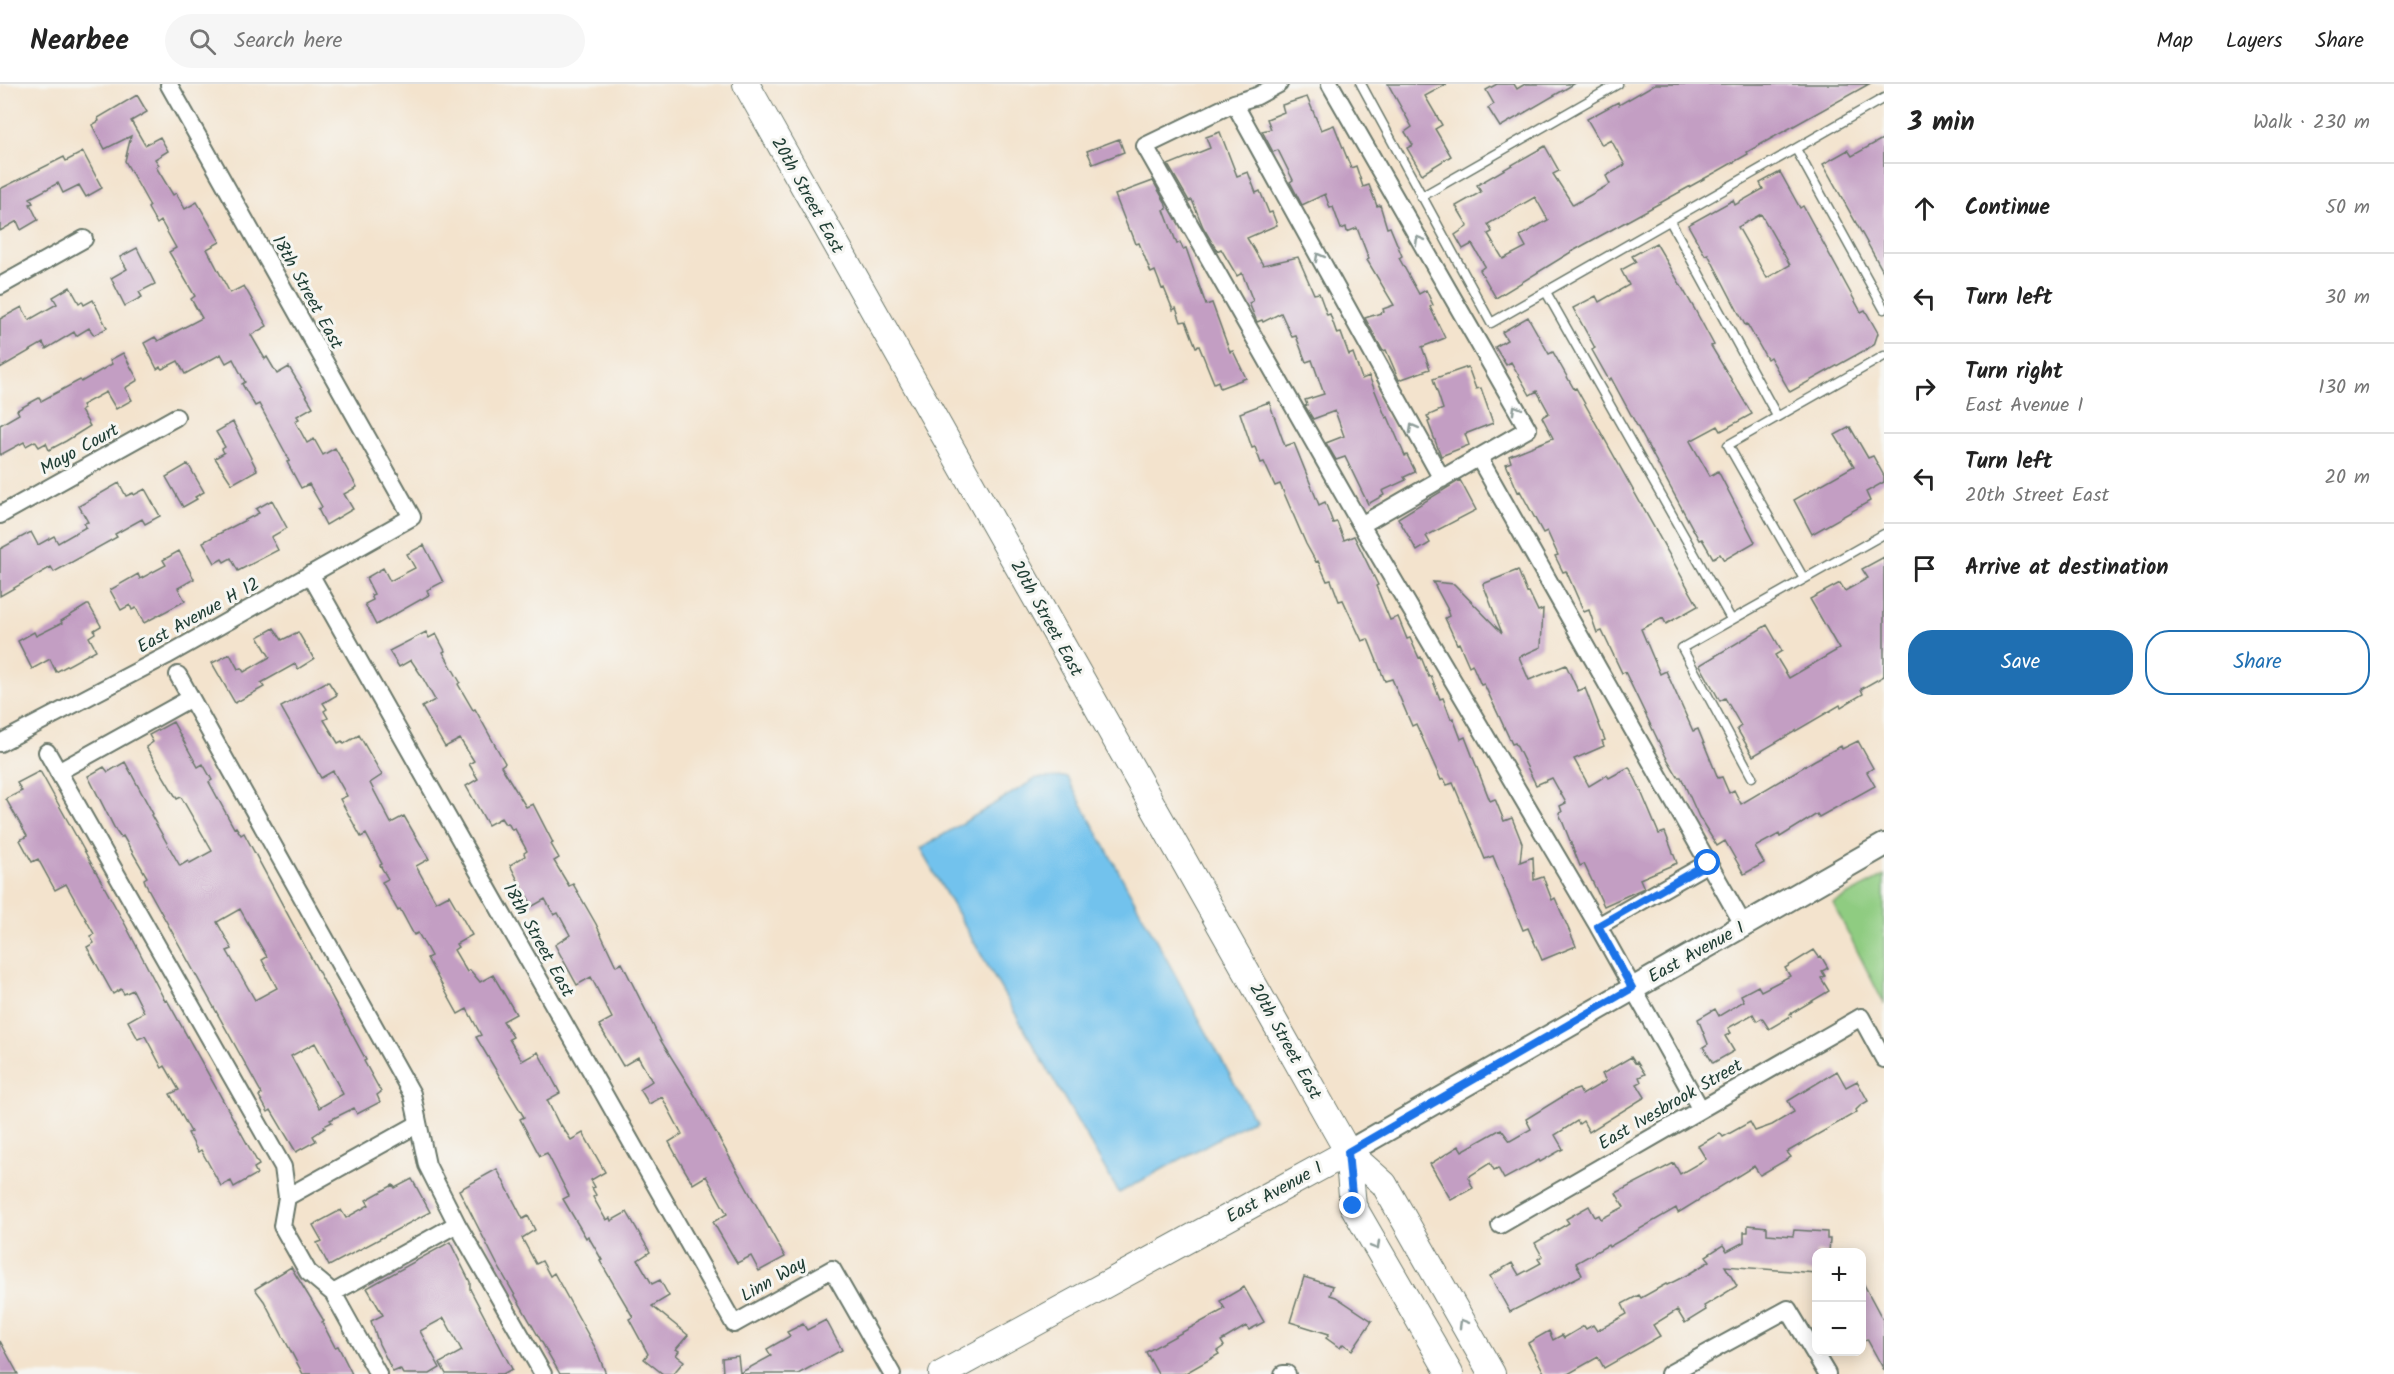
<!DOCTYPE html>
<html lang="en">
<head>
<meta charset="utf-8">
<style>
  body { margin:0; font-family:Kalam,sans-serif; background:#f6f6f6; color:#222 }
  .controls { position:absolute; right:18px; bottom:18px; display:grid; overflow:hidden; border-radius:12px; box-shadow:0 3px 15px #0003 }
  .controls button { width:54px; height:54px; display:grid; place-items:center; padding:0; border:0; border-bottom:2px solid #e0e0e0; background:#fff; color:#222; font:30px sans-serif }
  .stop { position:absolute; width:18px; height:18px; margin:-14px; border:4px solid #1a73e8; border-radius:50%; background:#fff }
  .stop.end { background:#1a73e8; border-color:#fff; box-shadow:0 2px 6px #0008 }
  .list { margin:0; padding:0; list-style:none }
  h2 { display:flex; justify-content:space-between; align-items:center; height:78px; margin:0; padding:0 24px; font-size:26px }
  h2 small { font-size:20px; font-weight:400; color:#767676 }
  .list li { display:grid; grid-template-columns:39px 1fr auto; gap:18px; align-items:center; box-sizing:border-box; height:90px; padding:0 24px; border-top:2px solid #e0e0e0 }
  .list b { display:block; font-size:22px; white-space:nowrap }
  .list p { margin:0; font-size:20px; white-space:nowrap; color:#767676 }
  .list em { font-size:20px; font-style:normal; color:#767676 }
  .actions { display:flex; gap:12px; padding:18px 24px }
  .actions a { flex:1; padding:14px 0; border:2px solid #1f6fb2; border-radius:24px; text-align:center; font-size:21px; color:#1f6fb2 }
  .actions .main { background:#1f6fb2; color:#fff }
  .icon { flex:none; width:33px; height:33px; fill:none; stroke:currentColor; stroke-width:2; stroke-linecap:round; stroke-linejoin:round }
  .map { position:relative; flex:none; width:1884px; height:1290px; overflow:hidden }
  header { display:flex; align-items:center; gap:36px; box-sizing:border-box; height:84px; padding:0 30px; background:#fff; border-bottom:2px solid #e0e0e0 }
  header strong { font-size:28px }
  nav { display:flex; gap:33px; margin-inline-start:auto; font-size:21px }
  .search { width:420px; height:54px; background:#f6f6f6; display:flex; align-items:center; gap:15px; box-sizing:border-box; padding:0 21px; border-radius:33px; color:#767676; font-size:22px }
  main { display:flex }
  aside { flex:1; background:#fff }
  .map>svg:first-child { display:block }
  .green { fill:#8fcc81; stroke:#57845a; stroke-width:1.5 }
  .water { fill:#72c2ed; stroke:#488090; stroke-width:1.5 }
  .building { fill:#c39ec3; fill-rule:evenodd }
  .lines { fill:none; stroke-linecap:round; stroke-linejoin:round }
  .lane-casing { stroke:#69776a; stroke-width:11 }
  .street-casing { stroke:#69776a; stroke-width:20 }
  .secondary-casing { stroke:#69776a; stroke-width:26 }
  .primary-casing { stroke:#69776a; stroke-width:28 }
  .lane { stroke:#fff; stroke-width:8 }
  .street { stroke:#fff; stroke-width:16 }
  .secondary { stroke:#fff; stroke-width:22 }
  .primary { stroke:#fff; stroke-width:26 }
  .oneway { stroke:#8f9e9a }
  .route { stroke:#1a73e8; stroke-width:8 }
  .labels { text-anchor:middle; stroke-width:6; stroke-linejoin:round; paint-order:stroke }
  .street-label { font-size:18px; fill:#1f3d34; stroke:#f6f6f2 }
</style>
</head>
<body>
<header>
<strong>Nearbee</strong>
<div class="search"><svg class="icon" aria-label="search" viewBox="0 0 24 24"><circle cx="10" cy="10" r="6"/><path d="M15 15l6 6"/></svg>Search here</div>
<nav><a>Map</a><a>Layers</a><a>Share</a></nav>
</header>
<main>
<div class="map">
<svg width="1884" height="1290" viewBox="0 0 1884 1290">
  <rect width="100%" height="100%" fill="#f6f6f2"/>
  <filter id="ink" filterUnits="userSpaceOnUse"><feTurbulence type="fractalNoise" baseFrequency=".0167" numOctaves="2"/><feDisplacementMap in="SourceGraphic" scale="12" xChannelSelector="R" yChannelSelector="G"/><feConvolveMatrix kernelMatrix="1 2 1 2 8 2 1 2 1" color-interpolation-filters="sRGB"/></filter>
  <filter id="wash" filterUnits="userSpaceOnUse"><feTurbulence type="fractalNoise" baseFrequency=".008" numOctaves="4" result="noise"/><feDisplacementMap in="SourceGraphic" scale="24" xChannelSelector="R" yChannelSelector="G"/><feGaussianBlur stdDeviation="1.35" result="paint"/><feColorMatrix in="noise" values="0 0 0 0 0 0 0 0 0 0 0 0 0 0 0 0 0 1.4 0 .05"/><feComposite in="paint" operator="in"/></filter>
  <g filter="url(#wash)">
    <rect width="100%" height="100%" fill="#f3e3cd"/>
    <path class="green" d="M1884 792V920L1833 819Z"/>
    <path class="water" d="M1067 693 1254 1035 1119 1109 920 765 1037 694Z"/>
    <g id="blocks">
      <path class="building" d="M1388 0H1447L1425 12 1442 41 1435 45 1451 72 1422 90 1407 64 1413 61 1405 48 1412 43Z
        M1497 0H1514L1517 5 1525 0H1574L1500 43 1488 24 1494 20 1486 6Z
        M1655 0H1869L1747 68 1748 70 1718 87 1571 168 1496 214 1480 186 1485 182 1472 160 1463 165 1455 151 1468 142 1456 122 1481 108 1477 101 1545 62 1559 87 1553 90 1573 121 1610 100 1606 92 1625 81 1611 56 1602 61 1587 35 1618 18 1619 21ZM1535 113 1548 136 1520 152 1526 163 1503 175 1488 150 1492 148 1488 140Z
        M137 11 147 28 131 37 145 61 160 53 168 67 155 75 159 81 156 83 173 111 176 109 185 125 197 118 220 158 207 165 230 209 244 202 267 242 251 251 265 275 267 273 277 290 289 283 313 323 297 332 299 335 295 337 307 359 314 355 323 371 335 364 357 403 344 410 353 425 326 441 318 425 322 423 309 400 301 404 287 378 290 377 259 320 255 322 242 300 245 298 233 275 226 279 221 270 185 290 178 277 162 285 160 283 157 285 144 259 155 253 158 257 202 234 191 215 195 212 169 168 176 164 161 137 157 140 148 124 150 122 125 77 131 52 105 65 92 41 99 37 98 34Z
        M1307 13 1321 46 1334 41 1351 84 1356 82 1363 103 1369 101 1377 122 1380 121 1387 144 1390 143 1402 172 1399 174 1419 210 1426 206 1433 221 1430 223 1445 254 1422 263 1430 285 1399 296 1386 266 1383 267 1365 234 1384 228 1383 225 1394 221 1367 176 1369 175 1357 144 1347 148 1346 143 1341 145 1333 123 1330 124 1325 110 1302 121 1290 98 1293 96 1278 66 1273 68 1262 47 1271 45 1267 35 1284 28 1282 21Z
        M1220 48 1237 92 1248 88 1256 109 1260 107 1269 129 1272 128 1277 141 1247 154 1263 181 1298 173 1314 210 1319 209 1327 231 1330 230 1337 250 1341 249 1349 271 1353 269 1362 295 1369 292 1386 334 1388 333 1405 372 1407 371 1414 385 1415 388 1404 393 1406 396 1382 407 1384 411 1368 420 1345 373 1336 376 1326 359 1344 352 1335 327 1313 335 1305 322 1307 321 1305 316 1324 310 1312 276 1306 278 1296 252 1292 253 1281 229 1263 238 1262 236 1257 238 1249 219 1253 217 1242 189 1237 192 1221 165 1217 167 1203 143 1192 116 1189 117 1168 81 1210 64 1206 53Z
        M1884 54V189L1823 80 1848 66 1852 72Z
        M1119 55 1124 68 1093 80 1087 67Z
        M83 68 102 104 86 113 79 101 63 109 58 99 30 114 33 119 30 120 38 136 21 146 17 137 0 147V105L64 73 66 77Z
        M1780 88 1800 124 1803 122 1861 228 1865 226 1878 249 1874 261 1790 308 1770 273 1767 275 1747 240 1745 241 1708 170 1705 171 1688 141 1733 116 1735 121 1763 105 1760 99ZM1761 130 1790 181 1767 194 1738 143Z
        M1153 97 1165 118 1167 125 1164 126 1177 160 1180 158 1183 165 1186 164 1206 221 1212 219 1230 268 1233 267 1246 294 1220 304 1218 297 1214 299 1199 262 1196 263 1186 237 1181 238 1176 224 1173 226 1164 204 1162 205 1155 187 1151 189 1139 159 1136 160 1131 147H1129L1115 111Z
        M1656 159 1694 224 1714 261 1711 262 1752 330 1721 347 1718 342 1690 357 1710 392 1718 387 1755 458 1724 476 1720 470 1713 474 1702 455 1699 456 1611 294 1609 296 1592 266 1595 264 1573 224 1596 212 1599 218 1629 201 1621 186 1636 178 1632 172Z
        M137 164 155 200 139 208 142 213 125 222 111 194 127 185 120 173Z
        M70 203 79 219 82 217 84 221 93 216 107 244 94 251 89 244 76 252 74 248 46 265 43 259 0 284V235L22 223 29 236 57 220 53 213Z
        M1528 233 1549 270 1553 268 1574 305 1576 304 1698 522 1666 540 1663 534 1641 545 1660 590 1666 587 1693 647 1698 645 1718 694 1722 693 1729 709 1734 706 1741 720 1815 676 1841 662 1842 665 1858 657 1873 684 1867 688 1875 702 1819 733 1817 730 1780 753 1779 750 1755 763 1764 779 1744 790 1725 757 1717 762 1699 733 1681 693H1678L1666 673 1625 588 1622 589 1602 547 1597 549 1589 526 1584 528 1566 487 1563 488 1555 472 1558 471 1547 447 1543 449 1520 407 1518 408 1506 380 1511 378 1509 372 1553 354 1542 333 1549 329 1537 307 1530 311 1511 278 1506 281 1495 263 1507 256 1502 248Z
        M123 269 138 296 125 304 132 316 116 325 106 308 82 321 84 325 81 327 90 342 66 357 49 366 46 359 39 363 35 357 26 362 24 358 0 371V341L19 330 17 326 39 314 41 317 80 296 81 298 112 280 110 276Z
        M1468 283 1476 305 1481 304 1493 339 1465 350 1469 361 1441 372 1428 338 1430 337 1427 332 1443 325 1433 295Z
        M1269 318 1285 362 1294 359 1319 421 1325 418 1333 439 1337 438 1344 456 1354 452 1378 501 1376 502 1390 536 1398 533 1407 555 1410 554 1419 574 1421 573 1429 593 1431 592 1440 615 1443 614 1451 635 1453 634 1461 655 1465 653 1490 717 1495 715 1504 737 1512 734 1522 759 1520 778 1533 773 1534 796 1543 793 1552 816 1555 814 1576 862 1542 876 1528 844 1523 846 1493 772 1485 775 1453 699 1447 701 1444 695 1441 696 1416 640 1412 642 1392 595 1385 597 1368 555 1362 557 1343 516 1339 517 1331 496 1327 497 1318 477 1316 478 1306 460 1280 400 1275 402 1264 378 1261 379 1255 363 1252 364 1240 329Z
        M233 338 257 386 232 400 215 374 224 369 222 365 225 363 216 348Z
        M1850 343 1868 374 1873 372 1884 392V398L1866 408 1870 417 1812 450 1794 416 1854 382 1835 351Z
        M188 380 204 408 195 413 197 415 183 423 166 393Z
        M1460 396 1476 426 1426 452 1430 459 1417 467 1398 434Z
        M119 399 126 412 133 409 134 411 145 405 160 432 145 440 142 435 115 450 117 453 54 488 51 483 0 512V465L31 448 38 461 54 452 58 459 86 443 84 439 88 438 79 422Z
        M272 416 287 444 271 453 278 466 238 487 231 474 224 478 222 475 215 479 203 458 259 429 256 425Z
        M424 461 443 498 427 506 429 511 376 541 365 520 373 516 371 511 374 510 366 494 383 484 390 497 415 484 407 470Z
        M179 467 194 495 178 504 185 517 144 539 136 524 132 526 130 521 121 526 110 506 138 490 140 495 166 481 163 476Z
        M1884 473V592L1861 605 1863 610 1841 623 1840 621 1753 672 1737 645 1741 642 1725 614 1720 617 1700 581 1767 541 1782 567 1775 571 1789 594 1839 565 1810 515 1840 499 1845 507 1868 494 1862 485Z
        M1518 486 1527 509 1529 508 1538 527 1543 525 1541 563 1519 573 1529 596 1566 581 1578 607 1585 604 1605 656 1602 657 1604 662 1574 675 1589 702 1607 691 1609 694 1629 683 1637 698 1659 750 1665 748 1677 779 1640 795 1644 804 1604 822 1584 780 1580 782 1559 729 1562 728 1560 722 1566 719 1552 694 1536 701 1515 659 1512 660 1484 600 1481 601 1472 580 1469 582 1459 559 1457 560 1445 534 1449 532 1447 526H1448L1433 498 1454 500 1502 549 1483 500Z
        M87 521H89L101 542 94 546 95 549 89 553 96 566 56 588 50 575 32 585 18 557 34 548 36 552 62 539 61 537Z
        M274 544 282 556 298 548 314 575 298 585 295 580 261 599 264 603 235 619 212 579 230 570 238 585 241 584 244 588 270 573 258 553Z
        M426 548 429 554 436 550 445 567 443 568 460 598 458 600 473 626 475 625 505 679 501 682 526 723 533 720 553 759 551 760 559 774 554 777 569 802 573 800 596 840 616 882 622 879 661 957 696 1013 785 1173 759 1187 751 1172 737 1179 713 1138 727 1130 706 1092 693 1100 677 1073 669 1058 682 1050 662 1013 649 1020 640 1005 652 997 638 973 623 982 599 941 612 934 591 893 577 901 555 861 570 851 558 829 554 831 545 815 533 822 523 806 510 781 525 772 524 769 527 767 515 745 512 746 508 739 505 740 501 734 488 741 466 702 478 695 469 680 474 677 460 655 445 663 422 623 435 616 421 591 411 576 399 583 389 567Z
        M328 597 337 611 323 619 327 625 324 627 328 634 324 636 338 659 342 657 344 660 359 651 382 691 370 699 391 739 404 732 429 775 416 782 436 818 449 811 472 851 456 860 458 863 454 866 467 888 470 886 480 898 493 891 516 930 503 937 513 953 509 955 522 977 538 968 560 1009 547 1016 560 1042 561 1041 571 1056 583 1049 605 1088 591 1096 595 1103 592 1104 596 1111 593 1113 606 1136 610 1134 611 1137 627 1128 650 1168 638 1176 652 1200 660 1196 669 1212 652 1222 688 1251 676 1265 679 1267 676 1271 684 1277 673 1290H663L644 1275 648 1270 629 1235 633 1233 600 1177 602 1176 588 1152 586 1154 563 1115 569 1112 547 1069 540 1072 520 1035 524 1033 476 953 481 951 467 925 458 930 427 874 431 872 418 849 414 851 400 825 398 827 382 798 388 795 380 781 382 780 366 750 361 753 340 715 347 712 333 687 321 694 281 623Z
        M173 638 198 683 203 680 212 696 209 698 234 744 236 743 241 751 244 749 366 976 364 977 381 1008 377 1011 380 1018 357 1030 354 1024 330 1036 332 1038 324 1042 325 1044 313 1052 316 1057 296 1068 271 1026 268 1028 259 1012 262 1010 146 801 144 795 147 793 123 752 121 754 116 747 88 692 104 683 108 688 125 678 153 730 151 731 180 782 188 777 190 779 212 767 181 713 177 715 146 663 153 658 149 651ZM240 825 267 873 262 876 277 904 255 916 227 867 232 865 217 838ZM315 959 343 1010 319 1024 291 972Z
        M40 687 126 842 165 917 167 916 259 1081 254 1084 257 1090 234 1103 231 1097 221 1102 201 1066 198 1068 188 1049 191 1048 170 1010 179 1006 165 982 162 984 145 952 138 955 128 937 144 928 133 906 124 910 121 905 113 910 87 863 94 859 90 852 94 850 66 800 55 806 38 775 32 778 20 756 27 752 6 715 22 707 17 699Z
        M1814 866 1819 873 1821 872 1828 884 1822 887 1825 892 1821 894 1829 907 1790 930 1791 932 1769 945 1762 934 1757 937 1753 930 1728 944 1731 949 1725 952 1734 967 1713 979 1703 963 1708 960 1698 935 1715 925 1719 932 1744 917 1741 911 1758 902 1761 907 1790 892 1785 884Z
        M1631 973 1635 979 1637 978 1645 990 1639 993 1641 998 1637 1000 1645 1013 1589 1048 1583 1037 1579 1040 1577 1037 1555 1051 1563 1065 1540 1078 1539 1076 1504 1095 1498 1084 1494 1086 1490 1079 1468 1093 1473 1104 1451 1116 1430 1080 1459 1062 1462 1067 1501 1045 1510 1057 1531 1045 1526 1035 1570 1008 1579 1005 1582 1011 1606 997 1602 990Z
        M1837 987 1846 1003 1857 997 1868 1017 1861 1021 1856 1026 1857 1028 1787 1068 1791 1073 1760 1091 1754 1082 1678 1129 1676 1124 1609 1163 1608 1161 1576 1179 1582 1191 1510 1228 1490 1192 1512 1179 1519 1191 1541 1179 1538 1175 1542 1172 1535 1159 1569 1139 1566 1135 1589 1122 1595 1133 1599 1131 1601 1135 1624 1123 1616 1109 1674 1079 1680 1090 1706 1075 1698 1062 1720 1049 1723 1053 1750 1038 1755 1047 1772 1041 1794 1028 1788 1017Z
        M497 1085 523 1135 528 1132 535 1146 522 1154 536 1180 542 1177 550 1192 554 1189 596 1265 606 1290H560L497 1180 459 1106Z
        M412 1095 430 1128 329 1182 317 1159 322 1157 313 1141 341 1126 346 1134 369 1121 366 1116 393 1101 395 1104Z
        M1748 1141 1767 1143V1150L1793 1152 1794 1146 1827 1148V1155H1830L1829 1168H1816V1189L1725 1182 1737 1202 1704 1222 1706 1226 1685 1239 1677 1226 1653 1241 1660 1252 1604 1284 1598 1273 1568 1290H1545L1528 1259 1549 1247 1553 1256 1562 1251 1564 1254 1584 1242 1586 1245 1593 1241 1597 1247 1627 1230 1622 1220 1639 1211 1641 1214 1666 1200 1667 1201 1687 1191 1710 1177 1706 1172 1723 1161 1727 1167 1744 1158V1148H1748Z
        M450 1158 470 1198V1205L512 1285 503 1290H446L440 1279 462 1267 444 1234 420 1247 440 1284 430 1290H403L400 1285 393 1288 379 1260 371 1237 383 1231 367 1204Z
        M291 1183 324 1237 322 1238 335 1263 338 1262 352 1290H303L264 1217 255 1205Z
        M1304 1193 1333 1202 1330 1211 1336 1213 1372 1237 1352 1266 1343 1260 1340 1264 1326 1254 1329 1250 1290 1238Z
        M1862 1197 1884 1238V1286L1867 1255 1862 1258Z
        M1244 1203 1264 1238 1249 1246 1246 1242 1221 1257 1224 1262 1217 1267 1219 1270 1184 1290H1158L1146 1268 1225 1225 1220 1217Z
        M826 1236 842 1266 798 1290H723L722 1274 738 1272 740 1289 771 1272 767 1265 790 1252 787 1248 803 1240 807 1246Z
        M0 1257 18 1290H0Z"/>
    </g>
  </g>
  <g filter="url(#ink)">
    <use href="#blocks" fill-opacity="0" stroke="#69776a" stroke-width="1.5"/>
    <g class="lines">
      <defs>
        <path id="lane" d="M1361 0 1491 239 1884 14
          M1796 65 1884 225
          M1421 113 1618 0
          M1670 137 1777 332
          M1546 208 1731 535
          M1804 495 1728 361 1884 272
          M1752 693 1682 564 1884 450"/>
        <path id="street" d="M1279 0 1257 12 1234 19 1145 62 1361 441 1598 842 1700 1024
          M1330 0 1528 345 1361 441
          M1234 19 1442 395
          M0 202 84 155
          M1479 374 1744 842
          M0 431 176 333
          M310 490 734 1240 832 1185 892 1290
          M178 591 412 1010 427 1081 457 1140 543 1290
          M0 659 166 572 412 433 169 1
          M47 668 283 1083 287 1113
          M58 688 191 614
          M1598 842 1708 779
          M1500 1141 1861 933 1884 975
          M333 1209 457 1140
          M378 1290 333 1209 308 1188 282 1142 287 1113 418 1040
          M1283 1290H1287
          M1669 1290 1788 1225 1827 1290"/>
        <path id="secondary" d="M1348 1068 1884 761"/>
        <path id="primary" d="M746 0 1348 1068 1384 1100 1492 1290
          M1348 1068 1353 1122 1450 1290
          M942 1290 1348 1068"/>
      </defs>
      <use href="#lane" class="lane-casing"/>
      <use href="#street" class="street-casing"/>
      <use href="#secondary" class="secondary-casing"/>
      <use href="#primary" class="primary-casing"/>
      <use href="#lane" class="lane"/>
      <use href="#street" class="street"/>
      <use href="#secondary" class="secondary"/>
      <use href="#primary" class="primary"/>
    </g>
    <defs><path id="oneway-chevron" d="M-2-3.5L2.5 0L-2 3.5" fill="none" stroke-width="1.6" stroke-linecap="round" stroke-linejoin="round" transform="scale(1.5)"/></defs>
    <g class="oneway">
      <use href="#oneway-chevron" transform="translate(1419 156) rotate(-120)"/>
      <use href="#oneway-chevron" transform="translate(1319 173) rotate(-119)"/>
      <use href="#oneway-chevron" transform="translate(1516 325) rotate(-120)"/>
      <use href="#oneway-chevron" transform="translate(1413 344) rotate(-119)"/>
      <use href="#oneway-chevron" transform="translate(1376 1162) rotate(60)"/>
      <use href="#oneway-chevron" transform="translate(1463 1239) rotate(-120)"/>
    </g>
  </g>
  <g class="lines" filter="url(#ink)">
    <path class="route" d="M1353 1122 1348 1068 1632 904 1598 842 1708 779"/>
  </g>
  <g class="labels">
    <g class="street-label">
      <text transform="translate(808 111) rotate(61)" y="6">20th Street East</text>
      <text transform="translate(308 208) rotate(61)" y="6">18th Street East</text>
      <text transform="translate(79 365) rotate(-29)" y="6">Mayo Court</text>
      <text transform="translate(198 531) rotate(-29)" y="6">East Avenue H 12</text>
      <text transform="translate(1047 534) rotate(61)" y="6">20th Street East</text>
      <text transform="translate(539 856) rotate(61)" y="6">18th Street East</text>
      <text transform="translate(1696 868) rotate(-29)" y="6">East Avenue I</text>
      <text transform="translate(1286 957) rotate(61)" y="6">20th Street East</text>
      <text transform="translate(1670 1020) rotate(-30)" y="6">East Ivesbrook Street</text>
      <text transform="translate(1274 1108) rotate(-29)" y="6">East Avenue I</text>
      <text transform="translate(773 1195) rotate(-30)" y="6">Linn Way</text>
    </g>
  </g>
</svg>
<div class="controls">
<button>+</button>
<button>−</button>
</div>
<div class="stop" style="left:1708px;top:779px"></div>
<div class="stop end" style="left:1353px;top:1122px"></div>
</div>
<aside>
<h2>3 min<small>Walk · 230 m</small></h2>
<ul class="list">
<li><svg class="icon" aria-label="ahead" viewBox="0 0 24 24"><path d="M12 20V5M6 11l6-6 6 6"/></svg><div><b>Continue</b></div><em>50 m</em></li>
<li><svg class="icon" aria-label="left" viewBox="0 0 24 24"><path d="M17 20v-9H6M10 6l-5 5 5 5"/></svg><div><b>Turn left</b></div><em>30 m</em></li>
<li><svg class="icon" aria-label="right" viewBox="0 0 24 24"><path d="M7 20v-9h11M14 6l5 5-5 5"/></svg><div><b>Turn right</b><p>East Avenue I</p></div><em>130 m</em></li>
<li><svg class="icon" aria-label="left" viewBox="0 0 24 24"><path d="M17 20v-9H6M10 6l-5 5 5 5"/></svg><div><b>Turn left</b><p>20th Street East</p></div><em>20 m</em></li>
<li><svg class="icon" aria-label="arrive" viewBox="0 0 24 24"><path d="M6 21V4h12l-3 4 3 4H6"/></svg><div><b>Arrive at destination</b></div></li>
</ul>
<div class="actions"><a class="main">Save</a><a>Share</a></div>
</aside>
</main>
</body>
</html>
